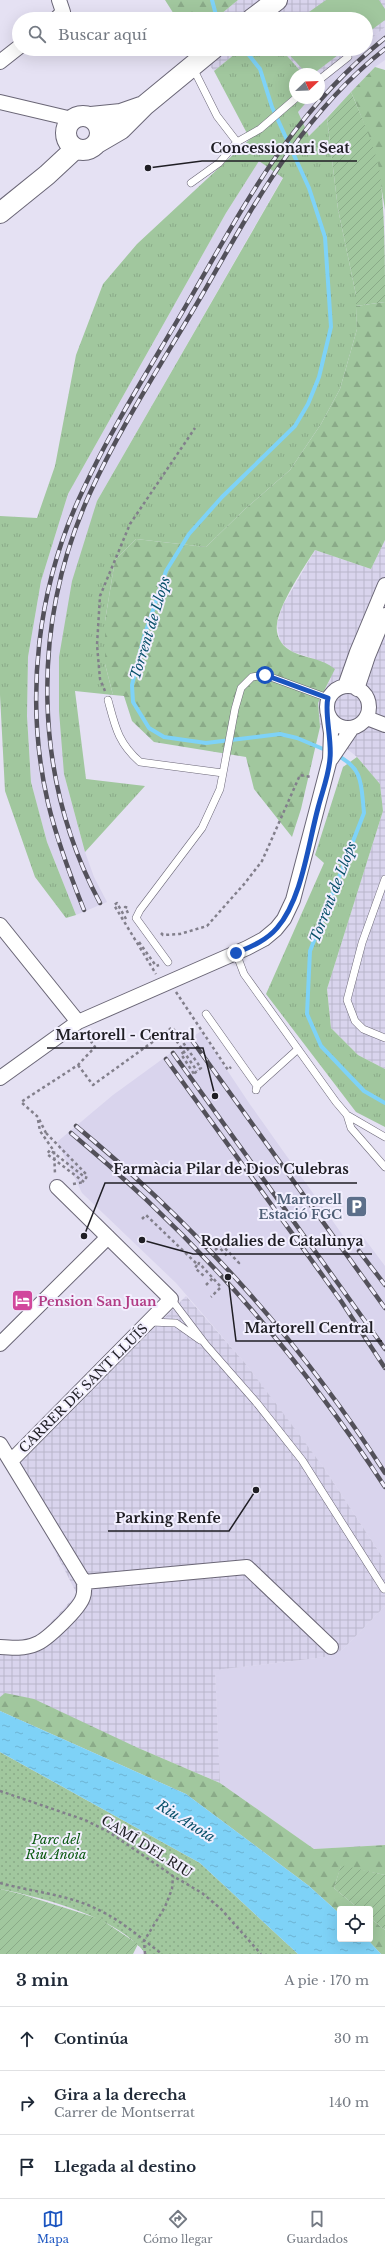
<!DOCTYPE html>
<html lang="es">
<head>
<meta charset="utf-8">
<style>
  body { margin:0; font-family:"Libre Baskerville",serif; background:#f6f6f7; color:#1f2937 }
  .controls { position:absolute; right:12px; bottom:12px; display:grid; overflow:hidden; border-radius:4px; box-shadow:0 4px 16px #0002 }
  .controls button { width:36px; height:36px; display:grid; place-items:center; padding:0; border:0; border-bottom:1px solid #e0e1e3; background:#fff; color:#1f2937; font:20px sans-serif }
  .compass { position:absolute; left:289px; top:68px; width:36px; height:36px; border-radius:50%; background:#fff; box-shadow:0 4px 16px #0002; rotate:67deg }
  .stop { position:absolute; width:12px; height:12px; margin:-9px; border:3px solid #1a54c0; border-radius:50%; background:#fff }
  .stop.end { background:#1a54c0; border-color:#fff; box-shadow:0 1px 4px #0008 }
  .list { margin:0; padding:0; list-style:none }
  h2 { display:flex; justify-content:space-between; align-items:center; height:52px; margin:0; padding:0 16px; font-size:17px }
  h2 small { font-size:13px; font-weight:400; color:#747a83 }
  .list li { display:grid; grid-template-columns:26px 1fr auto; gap:12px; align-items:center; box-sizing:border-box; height:64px; padding:0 16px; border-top:1px solid #e0e1e3 }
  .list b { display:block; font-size:15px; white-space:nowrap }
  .list p { margin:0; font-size:13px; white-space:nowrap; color:#747a83 }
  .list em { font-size:13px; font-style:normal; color:#747a83 }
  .icon { flex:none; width:22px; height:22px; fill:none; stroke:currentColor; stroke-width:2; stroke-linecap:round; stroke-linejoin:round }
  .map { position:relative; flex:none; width:385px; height:1954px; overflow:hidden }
  .search { position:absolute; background:#fff; box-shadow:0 4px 16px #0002; left:12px; right:12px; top:12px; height:44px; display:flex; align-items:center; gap:10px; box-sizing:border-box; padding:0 14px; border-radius:22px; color:#747a83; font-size:15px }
  .sheet { height:244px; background:#fff }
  nav { display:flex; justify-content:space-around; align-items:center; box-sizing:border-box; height:56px; border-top:1px solid #e0e1e3; background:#fff; font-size:11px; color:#747a83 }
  nav a { display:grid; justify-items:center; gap:2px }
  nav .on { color:#1a54c0 }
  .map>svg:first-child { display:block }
  .built { fill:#d9d4ed }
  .industrial { fill:url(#industrial-grid) }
  .grass { fill:url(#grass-tufts) }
  .forest { fill:url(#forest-firs) }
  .park { fill:url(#park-dots) }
  .garden { fill:url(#garden-furrows) }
  .pitch { fill:#a1c79e }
  .water { fill:url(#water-ripples) }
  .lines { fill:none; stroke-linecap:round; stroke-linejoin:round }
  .stream { stroke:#7ed2f7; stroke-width:4 }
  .lane-casing { stroke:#6a6676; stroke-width:8 }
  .street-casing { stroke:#6a6676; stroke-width:16 }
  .secondary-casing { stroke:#6a6676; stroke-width:22 }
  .path { stroke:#827f8b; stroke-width:2.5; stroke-dasharray:3 3; stroke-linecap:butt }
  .lane { stroke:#fff; stroke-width:7 }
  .street { stroke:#fff; stroke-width:14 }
  .secondary { stroke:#fff; stroke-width:20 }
  .rail-casing { stroke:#53515a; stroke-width:4.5 }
  .rail { stroke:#f2effe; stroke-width:3; stroke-dasharray:9; stroke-linecap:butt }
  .path-bridge { stroke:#827f8b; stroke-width:2.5; stroke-dasharray:3 3; stroke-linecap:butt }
  .route { stroke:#1a54c0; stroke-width:5 }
  .labels { text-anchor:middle; stroke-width:4; stroke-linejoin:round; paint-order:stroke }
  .service-label { font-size:13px; font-weight:bold; fill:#4e5e75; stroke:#f2effe; text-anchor:end }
  .hotel-label { font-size:13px; font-weight:bold; fill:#b23c85; stroke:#f2effe; text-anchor:start }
  .street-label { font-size:13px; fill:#1f1e24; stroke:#f2effe }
  .park-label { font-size:13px; font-style:italic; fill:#0a5910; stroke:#f2effe }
  .water-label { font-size:14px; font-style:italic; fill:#08506a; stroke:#f2effe }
  .leader { fill:none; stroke:#1f1e24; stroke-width:1.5 }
  .callout-dot { fill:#1f1e24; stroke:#f2effe; stroke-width:1.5 }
  .callout-label { font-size:14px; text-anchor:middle; font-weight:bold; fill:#1f1e24; stroke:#f2effe; stroke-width:4; stroke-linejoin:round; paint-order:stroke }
</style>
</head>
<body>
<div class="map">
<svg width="385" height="1954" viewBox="0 0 385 1954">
  <defs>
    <pattern id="industrial-grid" width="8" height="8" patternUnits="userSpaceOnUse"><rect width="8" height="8" fill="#d9d4ed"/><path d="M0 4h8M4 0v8" fill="none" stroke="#bab6cb"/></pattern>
    <pattern id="grass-tufts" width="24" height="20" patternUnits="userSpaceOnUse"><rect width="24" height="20" fill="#a1c79e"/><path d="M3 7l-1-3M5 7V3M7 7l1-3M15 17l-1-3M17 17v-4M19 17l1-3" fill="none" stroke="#8aaa88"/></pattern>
    <pattern id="forest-firs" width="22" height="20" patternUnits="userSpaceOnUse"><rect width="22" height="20" fill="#a1c79e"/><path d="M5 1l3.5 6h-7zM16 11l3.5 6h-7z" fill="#8aaa88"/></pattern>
    <pattern id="park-dots" width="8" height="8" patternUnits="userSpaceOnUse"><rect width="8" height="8" fill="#a1c79e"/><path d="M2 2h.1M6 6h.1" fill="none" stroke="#8aaa88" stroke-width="1.8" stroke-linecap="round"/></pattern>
    <pattern id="garden-furrows" width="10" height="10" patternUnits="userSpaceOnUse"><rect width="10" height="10" fill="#a1c79e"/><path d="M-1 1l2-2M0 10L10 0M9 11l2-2" fill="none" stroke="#8aaa88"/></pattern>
    <pattern id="water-ripples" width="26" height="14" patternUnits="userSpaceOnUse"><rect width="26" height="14" fill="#7ed2f7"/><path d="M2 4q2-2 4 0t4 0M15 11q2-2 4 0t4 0" fill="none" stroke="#6cb4d4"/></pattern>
  </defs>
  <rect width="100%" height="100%" fill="#e5e1f3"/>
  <path class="built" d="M385 27V60L375 67 309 136 298 112 310 98H319V88L325 81 358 49H366V43Z
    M259 161 283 177 97 501 64 774 85 852 94 877 107 902 76 915 47 842 31 782 27 716 28 657 41 581 68 494 226 213Z
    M201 1031 249 1103 349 1244 361 1234 385 1266V1561L324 1468 245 1363 176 1283 82 1193 57 1142 113 1095Z
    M385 1606V1845L314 1849 220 1783 215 1670 326 1657 342 1650Z"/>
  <path class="industrial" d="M238 0H385V27L366 43V19H215Z
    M197 49H241L214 71Z
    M281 49H358L319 88V74H303Z
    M385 540V1069L358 1055 331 1028 327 989 383 811 380 784 357 757 320 727 318 703 331 678 312 658 293 652 286 647 280 641 277 624 282 607 315 550 371 569Z
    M186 1296 245 1363 289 1421 324 1468 385 1561V1606L342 1650 326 1657 215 1670 220 1783 136 1747 0 1697V1644L33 1642 77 1594 13 1470Z"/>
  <path class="grass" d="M241 49H281L303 74H295V98H310L298 112 309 136 327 118 338 209 356 295 357 329 340 389 321 424 290 470 245 509 206 547 136 539 115 560 105 621V664L113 695 75 691 86 779 145 786 85 852 64 774 59 711V657L72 581 97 501 283 178 259 161 226 213 68 494 41 581 28 657 27 716 31 782 47 842 76 915 66 918 35 877 5 791 0 695V516L37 518 55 466 76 355 103 284 137 244 250 139 214 71Z
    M357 757 380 784 383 811 327 989 331 1028 358 1055 385 1069V1127L356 1112 266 994 324 863 315 855 343 767Z"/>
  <path class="forest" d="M165 0H238L215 19H177Z
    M375 67 385 70V210C379 166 369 133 351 92Z
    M385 302V540L371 569 315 550C304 567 279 605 277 624 275 636 282 647 293 652 307 659 322 658 335 669L318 703 320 727 301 809 292 837 254 789 246 757 154 742 132 721 124 696 113 695 105 664V621L115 560 136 539 206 547 245 509 290 470 321 424 340 389 357 329 356 306Z
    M5 1693 34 1699 136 1747 220 1783 314 1849 385 1845V1875L341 1866 334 1888 359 1909H340V1914L309 1886 186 1794 0 1711V1697Z
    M370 1918 385 1930V1954H381L367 1939H370Z"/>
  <path class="park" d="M0 1752 200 1863 298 1954H146C118 1917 44 1898 0 1889Z"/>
  <path class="garden" d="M351 92C362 118 375 146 380 173 385 216 385 259 385 302L356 306V295L338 209 327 118Z
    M341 1865 385 1875V1930L370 1918V1909H359L334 1888Z
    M0 1889 21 1894 100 1919 138 1944 133 1954H0Z"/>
  <path class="pitch" d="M326 0H379L385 9V20L366 34V19H299Z
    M284 49H346L313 74H307Z"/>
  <path class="water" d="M0 1711 186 1794 309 1886 340 1914V1939H367L381 1954H298L200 1863 0 1752Z"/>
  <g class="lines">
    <path class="stream" d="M212 0 216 15
      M245 50 260 69 272 107 309 188 325 237 331 327 319 377 308 404 295 426 222 497 189 534 166 571 144 637 132 685 133 702 149 728 164 737 206 743 280 734 297 738 328 751
      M336 755C364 768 361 785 364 813L310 951 307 1014 321 1046 364 1091 385 1103"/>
    <defs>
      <path id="lane" d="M193 68 217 116 237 142 260 129 296 98
        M319 80 348 57
        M191 183 219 163 237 142
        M108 700C115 726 118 743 140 762L223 773
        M385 879 362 943 347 1000 355 1021 363 1029 385 1038
        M236 953 244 974 336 1102 347 1115 385 1137
        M168 962 136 918 140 910 202 828 220 789 235 709 241 688 252 677 265 675 328 698
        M206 1014 257 1086
        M256 1090 257 1086 298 1049
        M347 1115 351 1128 385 1167
        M171 1299 206 1345 256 1402 302 1460 384 1589
        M149 1322 176 1323 200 1340"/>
      <path id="street" d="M56 19 63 12 59 0
        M0 62 19 47
        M0 102 72 119
        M327 707a21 21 0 1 1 42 0a21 21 0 1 1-42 0Z
        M345 686 357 652 385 585
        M357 689 368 656 385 615
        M367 718 385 725
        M331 759 352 728
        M0 925 78 1022
        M0 1078 78 1022 247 948 264 939 276 929 284 919 293 900 330 759 331 733 328 714
        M0 1344 108 1237
        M0 1444 84 1582C84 1587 85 1592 83 1597 80 1608 47 1640 36 1644 25 1649 12 1648 0 1647
        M11 1461 171 1299 57 1187
        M84 1582 247 1567 331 1647"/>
      <path id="secondary" d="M252 19 277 0
        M66 133a17 17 0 1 1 34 0a17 17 0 1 1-34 0Z
        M91 117 121 114 141 107
        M97 143 121 129 145 105 213 49
        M0 213 47 175 75 149"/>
    </defs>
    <use href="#lane" class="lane-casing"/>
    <use href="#street" class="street-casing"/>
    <use href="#secondary" class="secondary-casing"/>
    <path class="path" d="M105 691 100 679 97 645 100 596 130 524 195 428
      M128 913 125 907 130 908
      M126 919 117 903 114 905 156 974
      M161 933 163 935 180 934 207 926 245 883 262 861 300 775 311 777
      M139 942 156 966 159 965
      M176 992 228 1070 231 1067
      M169 1030 172 1027 201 1068 192 1075
      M184 1052 181 1054 194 1074
      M78 1065 93 1085 169 1030 197 1071
      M38 1120 40 1131 54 1151 55 1174
      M46 1133 38 1117 21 1102 78 1065 95 1047 85 1033
      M73 1184 84 1182
      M142 1219 146 1215 198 1265 199 1263 221 1287 211 1297
      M221 1244 239 1263 236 1265
      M221 1244 219 1247 228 1257
      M215 1250 219 1247
      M197 1265 195 1268 205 1277
      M206 1285 213 1278
      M0 1791 85 1820 109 1832 173 1876 202 1893 221 1909 261 1954
      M0 1883C33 1892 71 1895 101 1911 123 1922 142 1939 162 1954
      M145 1954 144 1941 165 1907 172 1889 173 1876"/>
    <use href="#lane" class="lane"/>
    <use href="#street" class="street"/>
    <use href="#secondary" class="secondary"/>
    <defs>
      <path id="rail" d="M100 903C32 776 31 623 90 493 121 425 164 360 202 295 253 206 302 114 385 49
        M84 910C70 875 57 840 48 803 24 699 37 586 83 490 114 423 155 360 191 297 249 197 293 112 385 38
        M191 1039 385 1308
        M173 1053 385 1349
        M166 1059 341 1301 385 1368
        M76 1126C195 1224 302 1343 385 1473
        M71 1133C193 1234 299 1355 385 1487
        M359 1251 385 1285"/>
    </defs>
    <use href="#rail" class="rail-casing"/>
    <use href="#rail" class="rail"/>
    <path class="path-bridge" d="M46 1133 87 1175 86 1178 50 1150 47 1154 84 1182"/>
  </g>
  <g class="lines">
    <path class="route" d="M236 953C250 947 266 941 277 928 302 899 308 845 318 808 322 792 329 775 330 758 332 740 324 711 328 698L265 675"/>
  </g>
  <defs>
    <symbol id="parking-square" viewBox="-11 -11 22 22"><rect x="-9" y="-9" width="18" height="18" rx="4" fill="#5c6f8a" stroke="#f2effe"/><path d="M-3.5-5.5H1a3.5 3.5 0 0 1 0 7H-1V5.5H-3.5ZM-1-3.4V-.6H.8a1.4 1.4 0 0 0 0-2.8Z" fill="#fff"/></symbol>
    <symbol id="hotel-square" viewBox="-11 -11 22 22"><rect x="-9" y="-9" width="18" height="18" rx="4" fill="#d1479c" stroke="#f2effe"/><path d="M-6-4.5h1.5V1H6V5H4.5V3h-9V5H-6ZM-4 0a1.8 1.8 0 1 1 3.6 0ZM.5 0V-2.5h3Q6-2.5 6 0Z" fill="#fff"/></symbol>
  </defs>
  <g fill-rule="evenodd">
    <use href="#parking-square" x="344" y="1194" width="25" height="25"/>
    <use href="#hotel-square" x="10" y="1288" width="25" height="25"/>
  </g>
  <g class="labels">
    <g class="service-label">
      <text x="342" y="1204">Martorell<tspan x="342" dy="15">Estació FGC</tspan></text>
    </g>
    <g class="hotel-label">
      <text x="38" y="1306">Pension San Juan</text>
    </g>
    <g class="street-label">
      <text transform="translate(83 1388) rotate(-45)" y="5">CARRER DE SANT LLUÍS</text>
      <text transform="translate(147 1846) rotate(32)" y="5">CAMÍ DEL RIU</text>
    </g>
    <g class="park-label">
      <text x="56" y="1844">Parc del<tspan x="56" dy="15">Riu Anoia</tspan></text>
    </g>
    <g class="water-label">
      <text transform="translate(150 628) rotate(-73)" y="5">Torrent de Llops</text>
      <text transform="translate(333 892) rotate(-69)" y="5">Torrent de Llops</text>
      <text transform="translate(186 1821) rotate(32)" y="5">Riu Anoia</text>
    </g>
  </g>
  <path class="leader" d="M148 168L202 161H357M215 1096L203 1048H47M84 1236L105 1183H357M142 1240L193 1254H372M228 1277L236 1341H382M256 1490L229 1531H108"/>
  <g class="callout-dot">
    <circle cx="148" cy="168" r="4"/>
    <circle cx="215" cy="1096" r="4"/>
    <circle cx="84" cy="1236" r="4"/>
    <circle cx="142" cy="1240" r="4"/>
    <circle cx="228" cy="1277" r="4"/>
    <circle cx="256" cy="1490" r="4"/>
  </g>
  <g class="callout-label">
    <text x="280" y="153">Concessionari Seat</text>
    <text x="125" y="1040">Martorell - Central</text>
    <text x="231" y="1174">Farmàcia Pilar de Dios Culebras</text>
    <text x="282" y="1246">Rodalies de Catalunya</text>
    <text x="309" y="1333">Martorell Central</text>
    <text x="168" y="1523">Parking Renfe</text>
  </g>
</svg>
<div class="controls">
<button><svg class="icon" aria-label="locate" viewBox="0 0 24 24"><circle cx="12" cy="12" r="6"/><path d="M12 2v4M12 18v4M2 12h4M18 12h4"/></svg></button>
</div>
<svg class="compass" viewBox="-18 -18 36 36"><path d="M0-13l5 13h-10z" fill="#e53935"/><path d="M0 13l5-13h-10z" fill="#747a83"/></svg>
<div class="stop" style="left:265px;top:675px"></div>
<div class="stop end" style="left:236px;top:953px"></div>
<div class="search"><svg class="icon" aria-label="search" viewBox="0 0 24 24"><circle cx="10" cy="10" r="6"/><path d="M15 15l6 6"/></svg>Buscar aquí</div>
</div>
<section class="sheet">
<h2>3 min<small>A pie · 170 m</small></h2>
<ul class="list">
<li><svg class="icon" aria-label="ahead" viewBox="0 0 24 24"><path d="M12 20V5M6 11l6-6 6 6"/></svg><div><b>Continúa</b></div><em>30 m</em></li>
<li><svg class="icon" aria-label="right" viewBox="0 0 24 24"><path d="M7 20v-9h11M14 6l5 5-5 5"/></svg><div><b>Gira a la derecha</b><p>Carrer de Montserrat</p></div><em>140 m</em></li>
<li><svg class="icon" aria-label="arrive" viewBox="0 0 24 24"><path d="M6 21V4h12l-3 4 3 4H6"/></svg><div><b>Llegada al destino</b></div></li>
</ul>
</section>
<nav>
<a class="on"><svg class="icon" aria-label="map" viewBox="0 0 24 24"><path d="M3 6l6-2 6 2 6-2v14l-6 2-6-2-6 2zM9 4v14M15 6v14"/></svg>Mapa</a>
<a><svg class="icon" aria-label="directions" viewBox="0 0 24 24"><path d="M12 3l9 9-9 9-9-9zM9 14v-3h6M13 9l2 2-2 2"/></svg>Cómo llegar</a>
<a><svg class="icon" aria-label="saved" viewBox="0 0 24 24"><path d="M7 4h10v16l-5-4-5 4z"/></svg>Guardados</a>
</nav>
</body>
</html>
